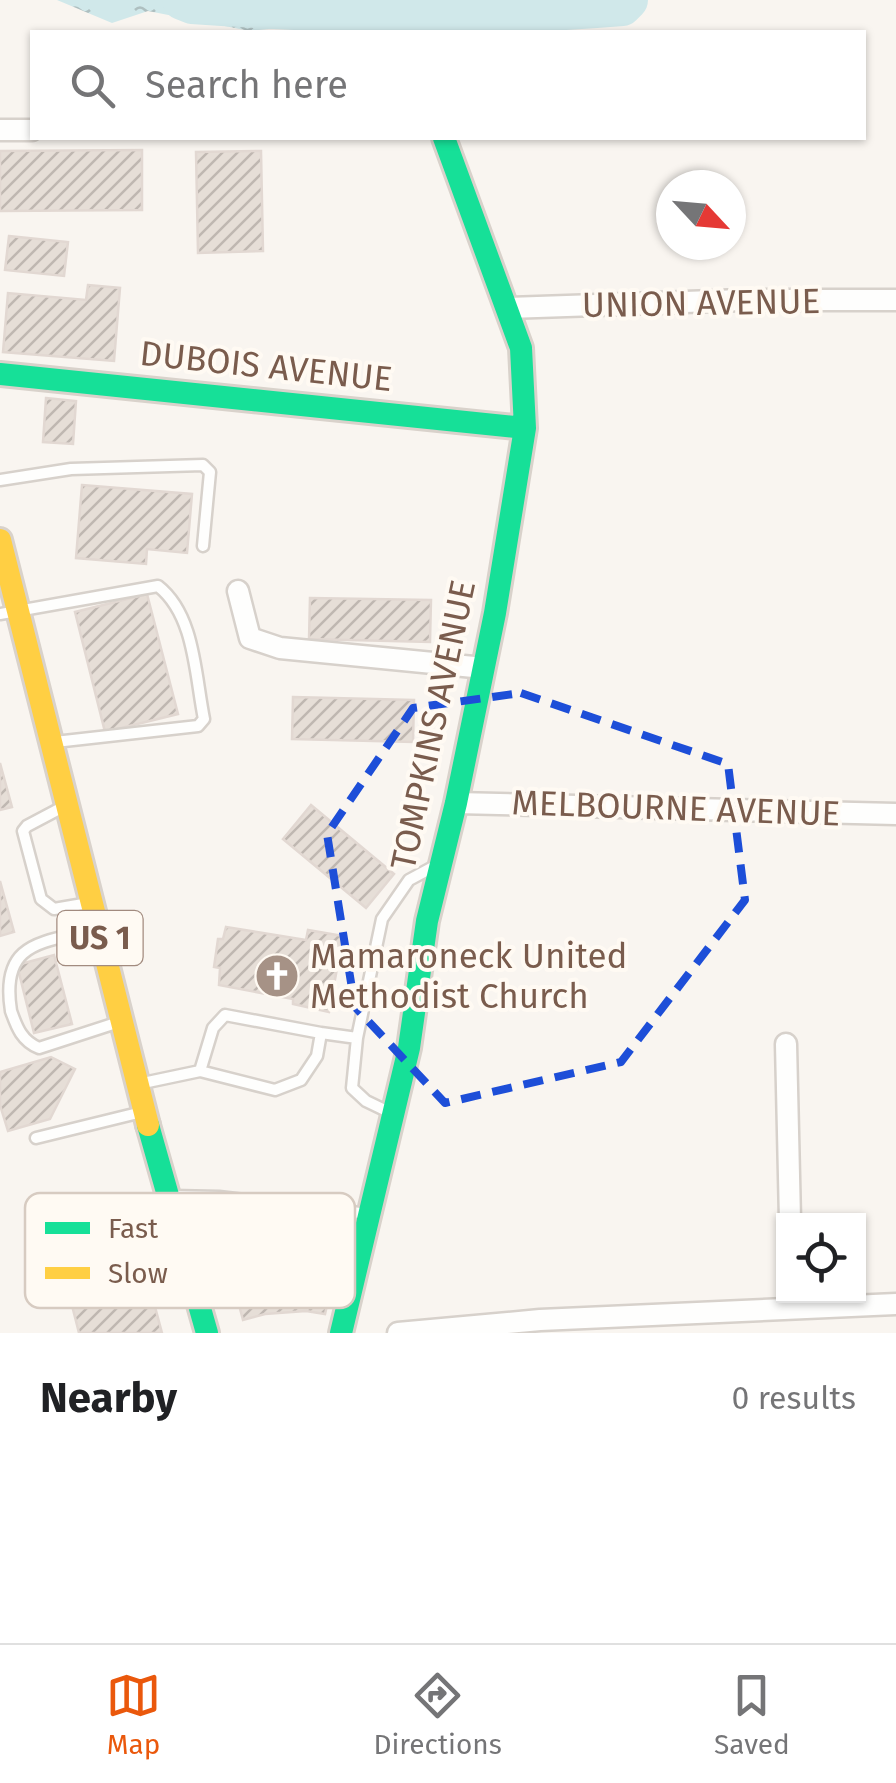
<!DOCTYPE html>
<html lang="en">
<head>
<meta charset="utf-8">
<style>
  body { margin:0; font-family:"Fira Sans",sans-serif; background:#f6f6f6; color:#202124 }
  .controls { position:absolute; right:30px; bottom:30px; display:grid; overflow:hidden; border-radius:0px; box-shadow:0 2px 8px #0004 }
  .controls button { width:90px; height:90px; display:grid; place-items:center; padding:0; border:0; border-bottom:2px solid #e0e0e0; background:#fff; color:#202124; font:50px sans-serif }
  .compass { position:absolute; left:656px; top:170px; width:90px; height:90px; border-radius:50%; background:#fff; box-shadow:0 2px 8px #0004; rotate:116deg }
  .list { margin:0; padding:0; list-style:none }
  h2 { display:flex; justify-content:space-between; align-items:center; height:130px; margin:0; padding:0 40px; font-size:42px }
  h2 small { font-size:32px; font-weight:400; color:#757577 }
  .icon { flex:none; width:55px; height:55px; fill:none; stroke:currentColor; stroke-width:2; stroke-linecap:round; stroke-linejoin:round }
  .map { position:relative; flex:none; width:896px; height:1333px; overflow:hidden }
  .search { position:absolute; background:#fff; box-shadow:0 2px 8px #0004; left:30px; right:30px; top:30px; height:110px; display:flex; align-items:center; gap:25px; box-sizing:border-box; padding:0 35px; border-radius:0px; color:#757577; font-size:38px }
  .sheet { height:310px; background:#fff }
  nav { display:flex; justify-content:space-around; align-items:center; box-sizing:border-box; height:140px; border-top:2px solid #e0e0e0; background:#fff; font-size:28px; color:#757577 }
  nav a { display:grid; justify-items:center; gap:5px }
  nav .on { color:#ea580c }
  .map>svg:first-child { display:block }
  .water { fill:url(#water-ripples) }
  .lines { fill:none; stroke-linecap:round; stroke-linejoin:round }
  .river { stroke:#d0e8ea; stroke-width:40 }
  .building { fill:url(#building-hatch); stroke:#e2d8d2; stroke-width:2.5 }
  .lane-casing { stroke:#d7d1cb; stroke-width:15 }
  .street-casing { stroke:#d7d1cb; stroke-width:25 }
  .fast-casing { stroke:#d9d2cb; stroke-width:28 }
  .slow-casing { stroke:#d9d2cb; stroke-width:28 }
  .lane { stroke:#fefefd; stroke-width:10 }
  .street { stroke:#fefefd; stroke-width:20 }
  .fast { stroke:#16e098; stroke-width:22 }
  .slow { stroke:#ffcf43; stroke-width:22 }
  .marked { fill:none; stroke:#1d4ed8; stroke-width:8; stroke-dasharray:20 12; stroke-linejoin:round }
  .labels { text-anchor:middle; stroke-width:8; stroke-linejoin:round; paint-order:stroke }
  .shield { fill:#fffaf3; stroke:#a28b7f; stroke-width:2.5 }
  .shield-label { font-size:32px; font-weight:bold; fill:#7a5c4d }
  .street-label { font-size:35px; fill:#7a5c4d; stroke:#fffaf3 }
  .poi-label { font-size:35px; fill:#7a5c4d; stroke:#fffaf3; text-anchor:start }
  .key { fill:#fffaf3; stroke:#d7cbc1; stroke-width:2.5 }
  .key-label { font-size:28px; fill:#7a5c4d }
</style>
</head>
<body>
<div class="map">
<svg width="896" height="1333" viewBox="0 0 896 1333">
  <defs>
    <pattern id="water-ripples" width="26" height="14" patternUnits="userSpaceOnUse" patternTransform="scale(2.5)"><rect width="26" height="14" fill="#d0e8ea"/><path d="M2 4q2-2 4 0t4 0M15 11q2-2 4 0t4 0" fill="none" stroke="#aebfc0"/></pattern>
    <pattern id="building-hatch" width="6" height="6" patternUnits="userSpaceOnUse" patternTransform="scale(2.5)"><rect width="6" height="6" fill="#e6ded7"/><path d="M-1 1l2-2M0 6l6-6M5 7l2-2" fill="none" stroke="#bfb7b1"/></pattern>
  </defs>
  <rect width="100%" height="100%" fill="#f9f5f0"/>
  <path class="water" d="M57 0H307L318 3 328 23 250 31 148 11 112 23Z"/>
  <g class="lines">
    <path class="river" d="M182 0 192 4C336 14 478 18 622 6L628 0"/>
  </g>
  <path class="building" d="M142 150V210L0 211V151Z
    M261 151 263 251 198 253 196 152Z
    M9 236 68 242 64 276 5 270Z
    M88 285 120 288 114 361 3 352 8 293 86 300Z
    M46 398 76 401 73 444 43 442Z
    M82 485 192 494 187 553 147 549 146 564 76 558Z
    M147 594 178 714 105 732 75 612Z
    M310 598 431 600 430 642 309 639Z
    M293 697 414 700 413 742 292 739Z
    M0 763 12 807 0 810Z
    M311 805 394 874 366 908 283 839Z
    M0 881 14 932 0 936Z
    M226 927 306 940 308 930 343 936 329 1012 293 1004V999L219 985 220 968 214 967 218 939H223Z
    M54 955 72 1024 34 1033 17 965Z
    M51 1057 75 1069 50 1119 8 1131 0 1105V1072Z
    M125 1195 162 1333H79L63 1270 86 1264 71 1210Z
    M249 1219 344 1233 325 1314 306 1311 265 1314 243 1320 220 1233Z"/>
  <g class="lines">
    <defs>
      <path id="lane" d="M0 480 71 469 203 465 210 472 203 546
        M0 614 158 586C195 615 195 675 204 719L198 726 55 742
        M61 808 27 826 23 831 41 899 54 909 89 903
        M92 930C41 943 0 942 11 1011 17 1028 22 1041 39 1048L119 1022
        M321 1033 357 1038 382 919 409 880 435 866
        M357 1038 352 1088 366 1101 393 1114
        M143 1083 200 1071 275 1090 301 1080 317 1056 321 1033 225 1015 213 1028 200 1071
        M36 1138 138 1113
        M172 1196 219 1197 369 1214"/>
      <path id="street" d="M0 130H32
        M506 308 743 300H896
        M238 591 250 638 280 648 484 668
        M456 803 896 814
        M786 1044 790 1220
        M398 1333 540 1320 896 1304"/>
      <path id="fast" d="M0 374 525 428
        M148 1125 207 1333
        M341 1333 409 1048 427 921 456 803 495 613 525 428 521 348 444 138"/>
      <path id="slow" d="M0 540 148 1125"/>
    </defs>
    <use href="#lane" class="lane-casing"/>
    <use href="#street" class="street-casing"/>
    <use href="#fast" class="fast-casing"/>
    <use href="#slow" class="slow-casing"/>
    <use href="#lane" class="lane"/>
    <use href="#street" class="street"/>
    <use href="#fast" class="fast"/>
    <use href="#slow" class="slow"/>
  </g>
  <path class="marked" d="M521 693 728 764 745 900 621 1062 445 1103 355 1007 327 834 413 708Z"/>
  <defs>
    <symbol id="church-disc" viewBox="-11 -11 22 22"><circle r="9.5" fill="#a69286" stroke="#fffaf3"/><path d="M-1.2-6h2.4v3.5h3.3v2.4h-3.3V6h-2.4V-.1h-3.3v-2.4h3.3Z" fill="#fff"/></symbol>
  </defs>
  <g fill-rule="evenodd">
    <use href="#church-disc" x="252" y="951" width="50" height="50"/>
  </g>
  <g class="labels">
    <rect class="shield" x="57.5" y="911" width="85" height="54" rx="8"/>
    <g class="shield-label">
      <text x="100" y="949">US 1</text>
    </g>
    <g class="street-label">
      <text transform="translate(701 303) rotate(-1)" y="12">UNION AVENUE</text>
      <text transform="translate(266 366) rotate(6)" y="12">DUBOIS AVENUE</text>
      <text transform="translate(433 725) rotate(-78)" y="12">TOMPKINS AVENUE</text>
      <text transform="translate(676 808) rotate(2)" y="12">MELBOURNE AVENUE</text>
    </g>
    <g class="poi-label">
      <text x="310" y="968">Mamaroneck United<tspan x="310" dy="40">Methodist Church</tspan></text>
    </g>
  </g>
  <rect x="25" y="1193" width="330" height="115" rx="15" class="key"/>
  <rect x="45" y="1222" width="45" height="12" fill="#16e098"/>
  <rect x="45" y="1267" width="45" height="12" fill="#ffcf43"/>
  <g class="key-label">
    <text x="108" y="1238">Fast</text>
    <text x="108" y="1283">Slow</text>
  </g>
</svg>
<div class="controls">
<button><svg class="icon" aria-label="locate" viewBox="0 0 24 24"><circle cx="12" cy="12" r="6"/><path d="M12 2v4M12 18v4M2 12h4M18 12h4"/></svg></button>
</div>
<svg class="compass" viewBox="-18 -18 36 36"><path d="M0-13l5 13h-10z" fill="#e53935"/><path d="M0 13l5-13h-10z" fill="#757577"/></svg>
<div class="search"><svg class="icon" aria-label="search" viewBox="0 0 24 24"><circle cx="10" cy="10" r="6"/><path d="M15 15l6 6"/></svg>Search here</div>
</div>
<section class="sheet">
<h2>Nearby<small>0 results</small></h2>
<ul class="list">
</ul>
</section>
<nav>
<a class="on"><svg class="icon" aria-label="map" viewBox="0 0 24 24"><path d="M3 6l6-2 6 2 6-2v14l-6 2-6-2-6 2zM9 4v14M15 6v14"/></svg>Map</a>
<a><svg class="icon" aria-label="directions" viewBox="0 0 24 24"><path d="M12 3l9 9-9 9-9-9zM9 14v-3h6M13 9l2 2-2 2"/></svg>Directions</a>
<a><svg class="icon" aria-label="saved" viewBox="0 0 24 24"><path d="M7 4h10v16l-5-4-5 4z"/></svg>Saved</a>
</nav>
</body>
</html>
